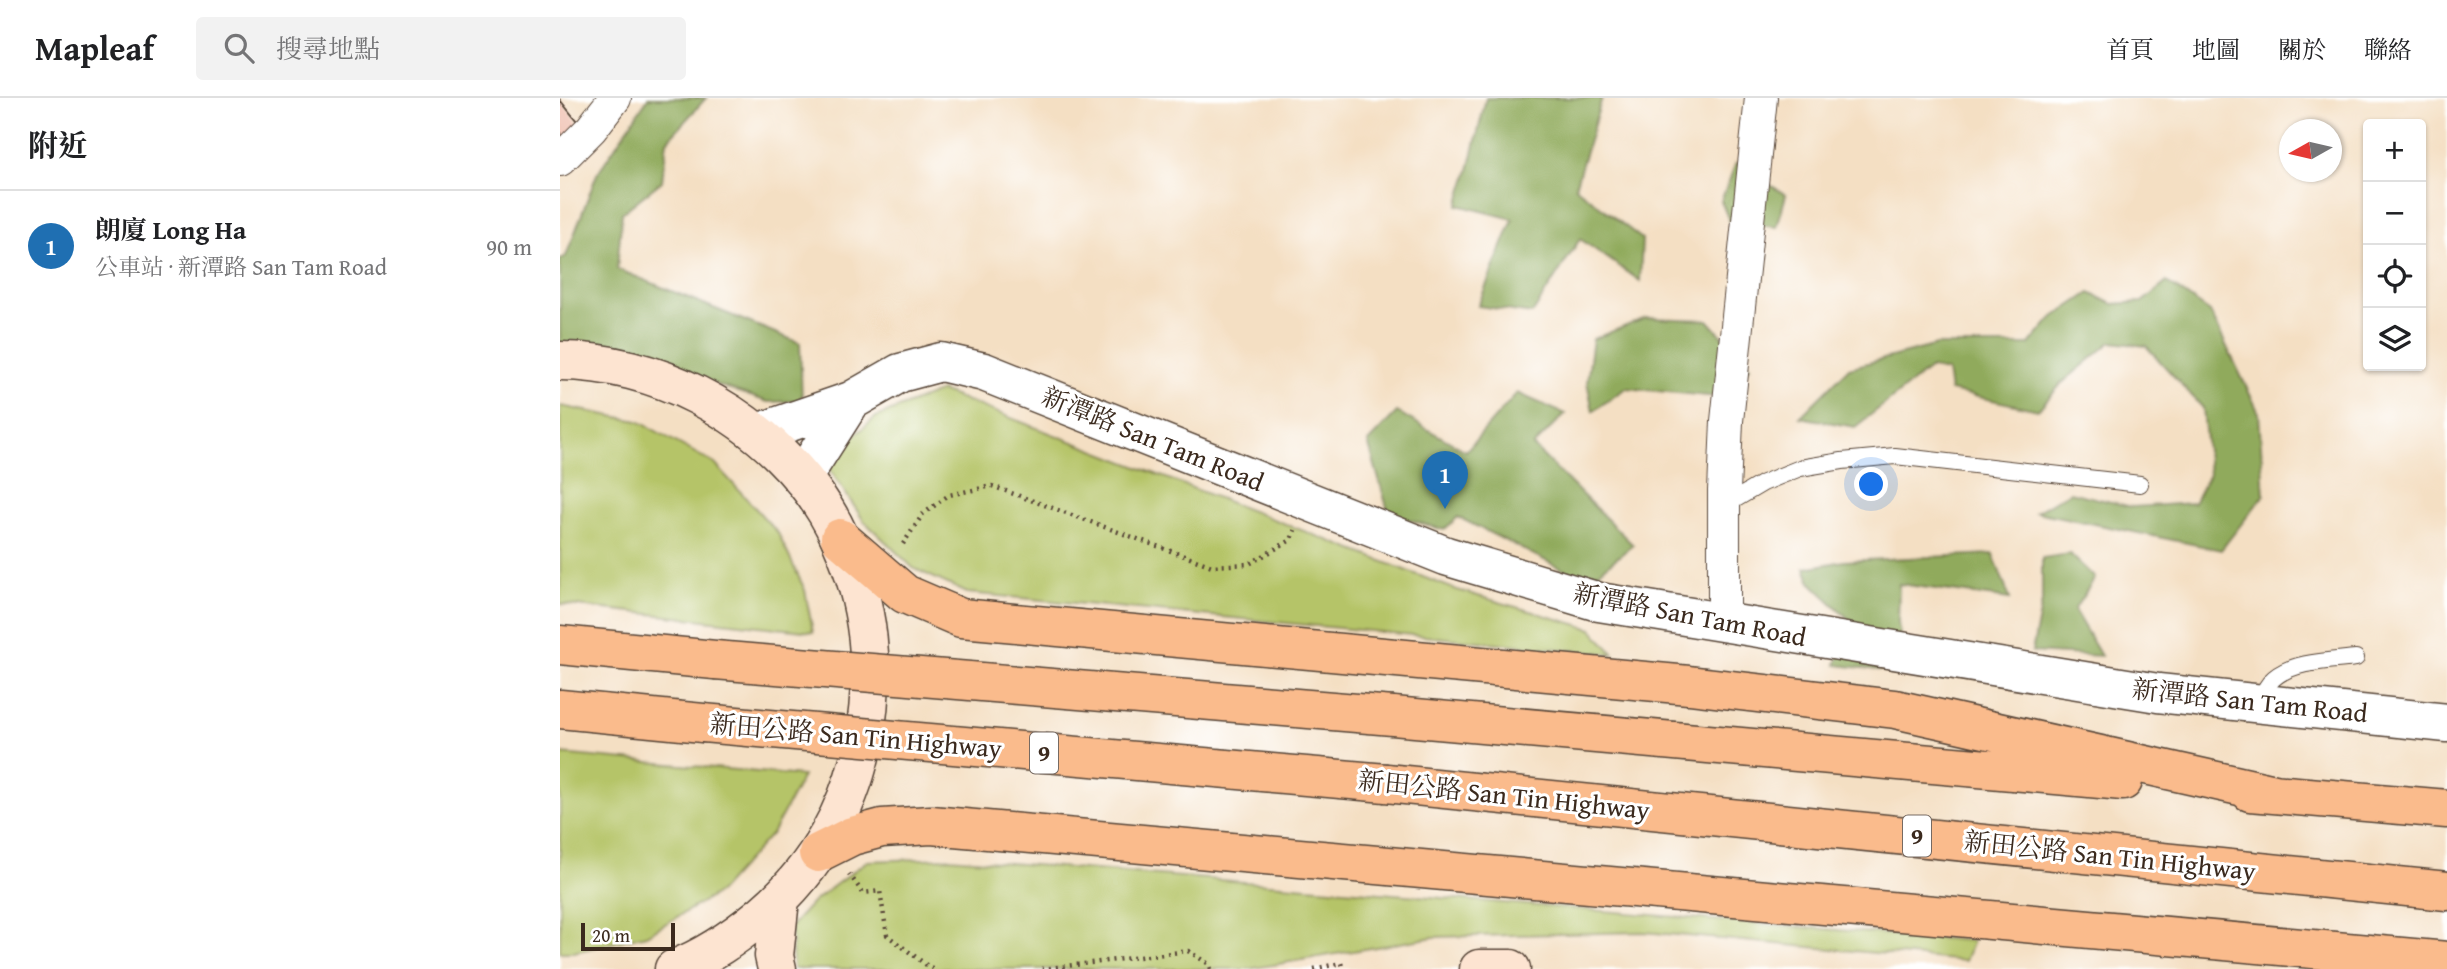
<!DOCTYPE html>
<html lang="zh-TW">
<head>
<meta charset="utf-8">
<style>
  body { margin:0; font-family:"Gentium Book Plus","Noto Serif TC",serif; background:#f2f2f2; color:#202124 }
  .controls { position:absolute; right:21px; top:21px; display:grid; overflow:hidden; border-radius:7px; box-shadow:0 2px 5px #0004 }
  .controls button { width:63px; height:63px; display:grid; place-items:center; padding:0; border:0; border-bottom:2px solid #e0e0e0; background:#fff; color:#202124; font:35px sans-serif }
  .compass { position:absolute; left:1719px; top:21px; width:63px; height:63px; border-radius:50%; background:#fff; box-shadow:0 2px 5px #0004; rotate:262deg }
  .scale { position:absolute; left:21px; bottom:18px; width:94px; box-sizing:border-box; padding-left:7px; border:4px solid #3b2a1e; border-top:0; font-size:19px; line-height:24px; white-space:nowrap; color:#3b2a1e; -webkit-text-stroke:5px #fff; paint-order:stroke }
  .you { position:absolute; left:1312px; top:387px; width:24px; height:24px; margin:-18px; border:5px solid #fff; border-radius:50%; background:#1a73e8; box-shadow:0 0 0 10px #1a73e833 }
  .badge { display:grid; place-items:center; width:46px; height:46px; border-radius:50%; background:#1f6fb2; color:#fff; font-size:23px; font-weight:700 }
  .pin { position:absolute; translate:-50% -58px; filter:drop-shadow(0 2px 4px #0008) }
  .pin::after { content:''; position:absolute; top:37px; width:24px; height:21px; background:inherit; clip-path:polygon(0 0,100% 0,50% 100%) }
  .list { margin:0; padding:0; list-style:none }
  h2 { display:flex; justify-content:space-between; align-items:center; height:91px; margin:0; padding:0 28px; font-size:30px }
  h2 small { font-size:23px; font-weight:400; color:#757577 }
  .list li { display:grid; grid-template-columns:46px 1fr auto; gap:21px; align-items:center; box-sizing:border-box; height:112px; padding:0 28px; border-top:2px solid #e0e0e0 }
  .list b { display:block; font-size:26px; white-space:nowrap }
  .list p { margin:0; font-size:23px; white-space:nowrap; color:#757577 }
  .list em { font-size:23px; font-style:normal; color:#757577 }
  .icon { flex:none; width:38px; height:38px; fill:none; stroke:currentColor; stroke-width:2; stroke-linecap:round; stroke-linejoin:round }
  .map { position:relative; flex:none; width:1887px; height:871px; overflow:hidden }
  header { display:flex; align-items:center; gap:42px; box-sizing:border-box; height:98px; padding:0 35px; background:#fff; border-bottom:2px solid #e0e0e0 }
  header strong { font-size:33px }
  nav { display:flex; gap:38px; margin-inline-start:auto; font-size:24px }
  .search { width:490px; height:63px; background:#f2f2f2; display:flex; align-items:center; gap:18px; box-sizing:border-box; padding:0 24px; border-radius:7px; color:#757577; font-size:26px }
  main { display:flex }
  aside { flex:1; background:#fff }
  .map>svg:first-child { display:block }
  .green { fill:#b5c467; stroke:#787742; stroke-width:2 }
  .forest { fill:#90aa5c; stroke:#666a3d; stroke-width:2 }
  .building { fill:#edb4a1 }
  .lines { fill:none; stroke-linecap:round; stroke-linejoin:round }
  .service-casing { stroke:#574537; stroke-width:18 }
  .minor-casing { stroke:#574537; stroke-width:34 }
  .tertiary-casing { stroke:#574537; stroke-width:41 }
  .secondary-casing { stroke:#574537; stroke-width:41 }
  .motorway-casing { stroke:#574537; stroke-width:41 }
  .path { stroke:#574537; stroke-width:4.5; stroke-dasharray:2 5; stroke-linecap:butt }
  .service { stroke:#fff; stroke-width:16 }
  .minor { stroke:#fff; stroke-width:32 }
  .tertiary { stroke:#fff; stroke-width:38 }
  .secondary { stroke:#fde4d1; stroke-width:38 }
  .motorway { stroke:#fabb8c; stroke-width:38 }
  .motorway-bridge-casing { stroke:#574537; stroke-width:41; stroke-linecap:butt }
  .motorway-bridge { stroke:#fabb8c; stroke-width:38 }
  .labels { text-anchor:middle; stroke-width:6; stroke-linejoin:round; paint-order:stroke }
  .shield { fill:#fff; stroke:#766a62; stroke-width:2 }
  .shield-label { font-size:24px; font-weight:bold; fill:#3b2a1e }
  .street-label { font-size:26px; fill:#3b2a1e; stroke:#fff }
</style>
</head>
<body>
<header>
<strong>Mapleaf</strong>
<div class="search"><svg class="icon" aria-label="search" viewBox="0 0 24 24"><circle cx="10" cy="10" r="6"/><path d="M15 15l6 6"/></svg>搜尋地點</div>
<nav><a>首頁</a><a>地圖</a><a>關於</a><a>聯絡</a></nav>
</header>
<main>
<aside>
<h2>附近<small></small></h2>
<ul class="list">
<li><span class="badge">1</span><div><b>朗廈 Long Ha</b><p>公車站 · 新潭路 San Tam Road</p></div><em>90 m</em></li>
</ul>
</aside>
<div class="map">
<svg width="1887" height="871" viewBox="0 0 1887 871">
  <rect width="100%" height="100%" fill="#fff"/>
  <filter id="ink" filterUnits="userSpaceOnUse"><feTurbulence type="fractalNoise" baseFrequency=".0143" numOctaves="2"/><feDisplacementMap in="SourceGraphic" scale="14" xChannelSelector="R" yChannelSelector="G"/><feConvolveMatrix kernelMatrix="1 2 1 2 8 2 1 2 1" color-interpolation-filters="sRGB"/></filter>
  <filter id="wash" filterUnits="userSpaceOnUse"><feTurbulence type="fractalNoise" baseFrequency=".00686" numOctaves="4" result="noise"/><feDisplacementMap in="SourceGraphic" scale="28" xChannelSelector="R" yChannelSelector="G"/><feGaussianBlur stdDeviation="1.57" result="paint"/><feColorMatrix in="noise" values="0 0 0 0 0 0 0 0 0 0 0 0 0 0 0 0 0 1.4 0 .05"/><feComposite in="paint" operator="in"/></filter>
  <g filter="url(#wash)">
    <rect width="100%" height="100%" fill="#f4dfc3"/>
    <path class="green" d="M381 293 894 491 1032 531 1054 556 407 495 353 470 304 423 264 363 316 319Z
      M0 308 78 323 155 366 218 435 245 492 253 534 0 506Z
      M0 656 243 678 213 734 158 795 86 837 14 854H0Z
      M389 760 1413 843 1405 863 1084 834 874 839 689 871H233L231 828 254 803 307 763Z"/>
    <path class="forest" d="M88 0H146L107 43 102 83 62 115 57 171 240 245 242 303 208 304 101 268 0 248V162L6 158 37 76Z
      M926 0H1042L1015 89 1082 141 1080 183 1020 141 972 216 918 208 953 121 898 107 909 72Z
      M1176 65 1226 97 1217 129 1170 125 1161 103Z
      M1607 184 1650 214 1699 315 1704 397 1661 452 1476 414 1510 394 1572 409 1634 405 1649 376 1643 310 1586 248 1551 244 1502 285 1478 312 1390 293 1387 273 1371 270 1295 329 1240 319 1289 270 1377 247H1469L1491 221 1530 195 1552 206 1582 204Z
      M1086 220 1148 222 1190 269 1158 299 1066 290 1033 313 1027 284 1033 241Z
      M957 295 1005 316 973 348 1073 447 1039 474 1012 476 898 419 884 432 829 416 808 344 837 314 906 353Z
      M1433 456 1450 501 1339 486 1338 525 1346 575 1276 567 1291 523 1251 485 1245 470 1284 463Z
      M1510 456 1535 480 1514 512 1541 558 1472 554 1482 504V460Z"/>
    <g id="blocks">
      <path class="building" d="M0 2 24 32 0 41Z"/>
    </g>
  </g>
  <g filter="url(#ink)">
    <use href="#blocks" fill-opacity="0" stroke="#574537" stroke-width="2"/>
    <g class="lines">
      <defs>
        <path id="service" d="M1164 408 1203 385 1240 370 1282 363 1335 358 1580 386
          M1698 603C1703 596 1708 585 1714 580 1734 563 1771 563 1796 560"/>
        <path id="minor" d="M0 62 31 31 55 0
          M1164 526V393L1167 323 1201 0"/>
        <path id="tertiary" d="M198 335 291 303 340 275 381 264 424 274 886 458 1039 504 1598 595 1887 625
          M242 380 291 303"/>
        <path id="secondary" d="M0 263C47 263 96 276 137 297 197 327 252 378 280 440 338 567 311 725 203 816 176 838 147 859 114 871
          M217 871 214 858 220 801
          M919 871H951"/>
        <path id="motorway" d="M280 440 345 496 401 520 1129 587 1335 611 1715 696
          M0 547 155 562
          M0 611 143 625
          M833 618 1563 683
          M826 685 1887 793
          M1690 694 1887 711
          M258 755 292 738 322 730 371 727 1887 863"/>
      </defs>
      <use href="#service" class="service-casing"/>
      <use href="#minor" class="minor-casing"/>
      <use href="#tertiary" class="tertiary-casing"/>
      <use href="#secondary" class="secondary-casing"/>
      <use href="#motorway" class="motorway-casing"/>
      <path class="path" d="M343 446 363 416 389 397 432 388 652 468 689 466 731 442 735 432
        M289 776 303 795 320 793 327 837 369 869 376 871
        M482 871 628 853 649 866 651 871
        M754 871 781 865 783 871"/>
      <use href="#service" class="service"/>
      <use href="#minor" class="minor"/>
      <use href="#tertiary" class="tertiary"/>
      <use href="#secondary" class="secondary"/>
      <use href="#motorway" class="motorway"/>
      <defs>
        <path id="motorway-bridge" d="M155 562 833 618
          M143 625 826 685"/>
      </defs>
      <use href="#motorway-bridge" class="motorway-bridge-casing"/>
      <use href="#motorway-bridge" class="motorway-bridge"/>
    </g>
  </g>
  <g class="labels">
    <g class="shield">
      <rect x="470" y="634.5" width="28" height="41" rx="5"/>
      <rect x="1343" y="717.5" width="28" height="41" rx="5"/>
    </g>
    <g class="shield-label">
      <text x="484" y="663">9</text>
      <text x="1357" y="746">9</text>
    </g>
    <g class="street-label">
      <text transform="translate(593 341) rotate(22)" y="9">新潭路 San Tam Road</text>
      <text transform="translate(1130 517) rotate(11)" y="9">新潭路 San Tam Road</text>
      <text transform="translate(1690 603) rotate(6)" y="9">新潭路 San Tam Road</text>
      <text transform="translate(296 638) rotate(5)" y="9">新田公路 San Tin Highway</text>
      <text transform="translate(944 697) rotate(6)" y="9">新田公路 San Tin Highway</text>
      <text transform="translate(1550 758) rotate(6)" y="9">新田公路 San Tin Highway</text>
    </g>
  </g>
</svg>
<div class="controls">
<button>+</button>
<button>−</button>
<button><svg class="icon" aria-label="locate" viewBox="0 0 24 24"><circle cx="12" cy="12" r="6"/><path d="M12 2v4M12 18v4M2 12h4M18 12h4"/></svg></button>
<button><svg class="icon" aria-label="layers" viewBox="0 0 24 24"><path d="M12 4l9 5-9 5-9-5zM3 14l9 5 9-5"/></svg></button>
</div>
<svg class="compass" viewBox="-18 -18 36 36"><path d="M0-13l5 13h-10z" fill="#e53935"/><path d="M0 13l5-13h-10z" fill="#757577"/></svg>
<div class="scale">20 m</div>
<div class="you"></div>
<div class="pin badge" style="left:885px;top:411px">1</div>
</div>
</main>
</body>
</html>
